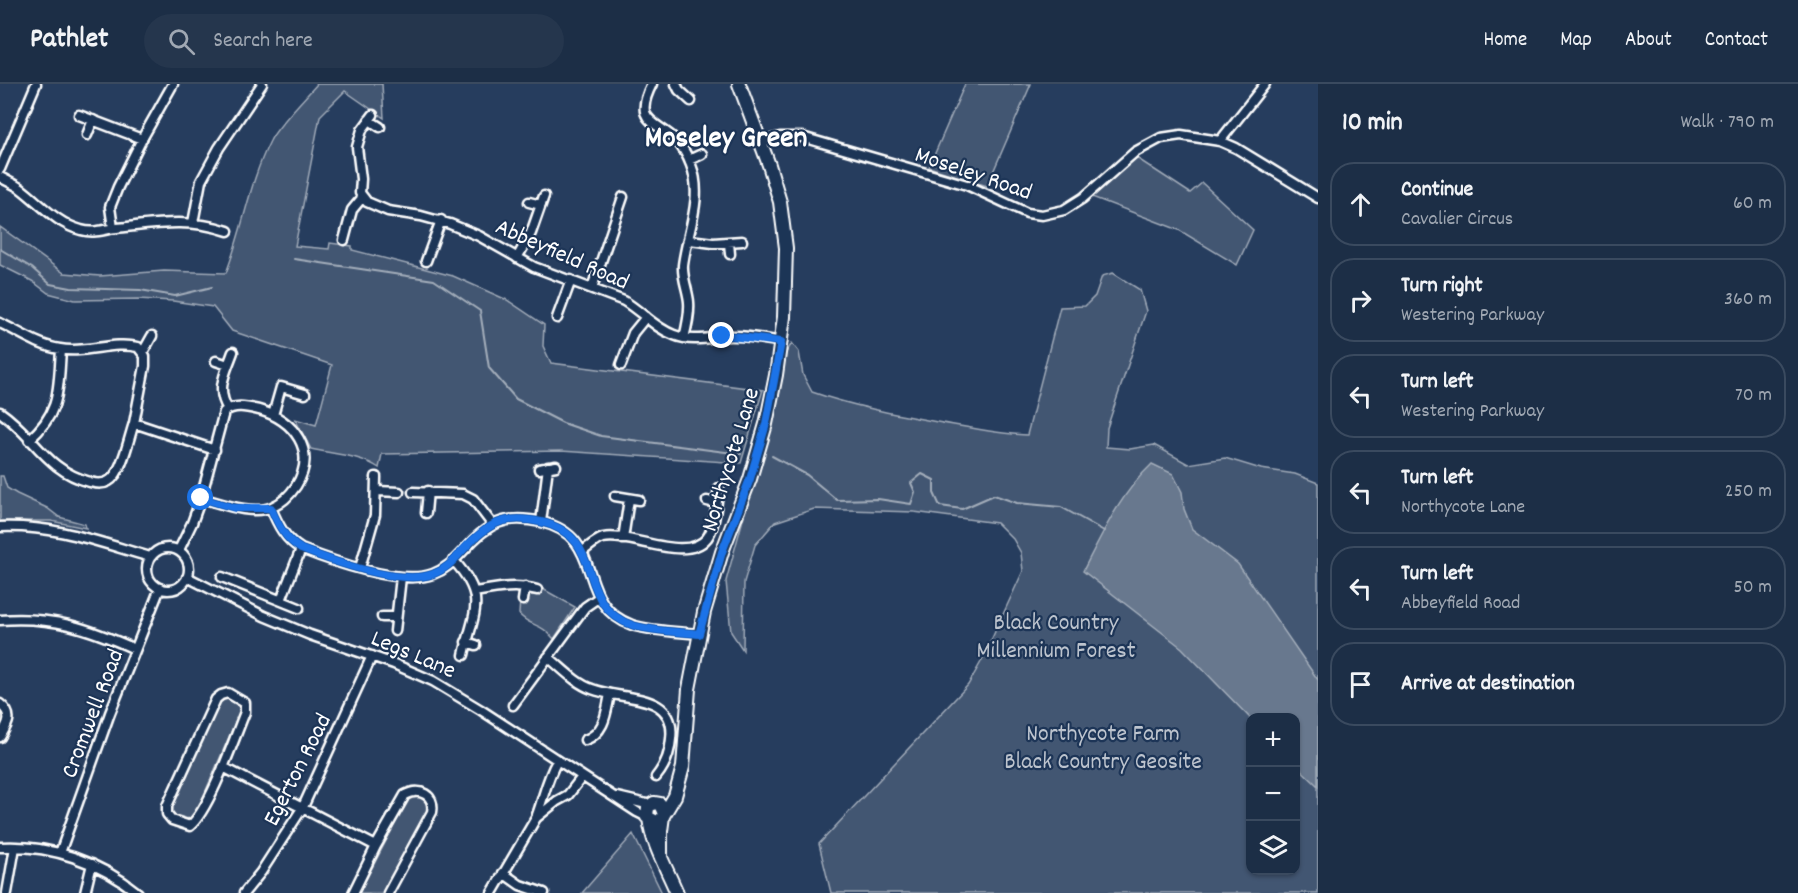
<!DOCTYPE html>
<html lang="en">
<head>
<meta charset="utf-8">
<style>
  body { margin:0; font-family:Dekko,sans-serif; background:#25364d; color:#f1f3f6 }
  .controls { position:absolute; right:18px; bottom:18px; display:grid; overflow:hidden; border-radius:12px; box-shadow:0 2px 4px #0004 }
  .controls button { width:54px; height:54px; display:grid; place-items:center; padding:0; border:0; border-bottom:2px solid #3a4a5f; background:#1c2e46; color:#f1f3f6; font:30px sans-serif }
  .stop { position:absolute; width:18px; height:18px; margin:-14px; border:4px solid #1a73e8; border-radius:50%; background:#fff }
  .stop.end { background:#1a73e8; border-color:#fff; box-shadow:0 2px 6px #0008 }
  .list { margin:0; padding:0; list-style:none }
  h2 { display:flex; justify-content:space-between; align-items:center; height:78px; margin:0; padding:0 24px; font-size:26px }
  h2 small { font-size:20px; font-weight:400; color:#a0a8b3 }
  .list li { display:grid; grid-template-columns:39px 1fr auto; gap:18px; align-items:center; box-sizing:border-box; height:84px; margin:0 12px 12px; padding:0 12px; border:2px solid #3a4a5f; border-radius:24px }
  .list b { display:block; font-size:22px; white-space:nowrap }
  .list p { margin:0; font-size:20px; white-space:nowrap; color:#a0a8b3 }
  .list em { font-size:20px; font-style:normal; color:#a0a8b3 }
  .icon { flex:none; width:33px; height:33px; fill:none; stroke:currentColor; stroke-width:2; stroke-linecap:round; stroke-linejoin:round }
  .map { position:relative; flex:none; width:1318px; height:809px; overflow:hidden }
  header { display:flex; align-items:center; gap:36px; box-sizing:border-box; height:84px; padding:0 30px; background:#1c2e46; border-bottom:2px solid #3a4a5f }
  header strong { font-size:28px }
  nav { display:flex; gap:33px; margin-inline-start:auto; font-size:21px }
  .search { width:420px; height:54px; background:#25364d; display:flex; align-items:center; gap:15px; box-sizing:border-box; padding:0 21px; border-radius:33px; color:#a0a8b3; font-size:22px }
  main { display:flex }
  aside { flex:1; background:#1c2e46 }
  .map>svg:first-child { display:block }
  .green { fill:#425672; stroke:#a0aab8; stroke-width:1.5; fill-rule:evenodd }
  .water { fill:#67788e; stroke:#a4aebb; stroke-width:1.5 }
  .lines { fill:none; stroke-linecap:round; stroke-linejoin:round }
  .stream { stroke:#a4aebb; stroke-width:2 }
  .street-casing { stroke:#fff; stroke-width:13 }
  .secondary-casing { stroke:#fff; stroke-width:16 }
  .street { stroke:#1d3557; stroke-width:8 }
  .secondary { stroke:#1d3557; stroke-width:12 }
  .route { stroke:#1a73e8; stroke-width:8 }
  .labels { text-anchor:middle; stroke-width:4.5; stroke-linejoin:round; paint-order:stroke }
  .street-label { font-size:24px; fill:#fff; stroke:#1d3557 }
  .park-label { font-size:24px; fill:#bdc4ce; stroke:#1d3557 }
  .district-label { font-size:30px; font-weight:bold; fill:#fff; stroke:#1d3557 }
</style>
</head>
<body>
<header>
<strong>Pathlet</strong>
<div class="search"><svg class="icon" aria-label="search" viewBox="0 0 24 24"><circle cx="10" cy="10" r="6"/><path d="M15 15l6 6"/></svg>Search here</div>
<nav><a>Home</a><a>Map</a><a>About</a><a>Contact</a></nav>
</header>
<main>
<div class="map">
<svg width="1318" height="809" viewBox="0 0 1318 809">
  <rect width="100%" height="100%" fill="#263d5e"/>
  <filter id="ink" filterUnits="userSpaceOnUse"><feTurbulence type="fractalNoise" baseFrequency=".0167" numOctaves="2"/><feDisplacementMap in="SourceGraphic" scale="12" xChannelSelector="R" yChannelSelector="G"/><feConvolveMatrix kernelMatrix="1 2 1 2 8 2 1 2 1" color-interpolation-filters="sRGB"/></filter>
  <g filter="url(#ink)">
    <path class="green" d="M317 0H382L384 34 345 7 320 32 295 162 329 165 330 159 352 162V166L453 192 507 216 544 241 543 262 551 279 763 306 741 379 561 367 382 370 379 384C360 371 333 370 311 365L295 335 316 341 332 281 232 247 213 223 173 217 138 215 75 216 48 209 32 197 0 181V143L64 189 100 192 164 187 226 189C243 146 249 99 270 57 277 42 305 14 317 0Z
      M965 0H1031L987 102 929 83Z
      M1135 73 1190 109 1202 99 1253 146 1237 181 1179 146 1092 113Z
      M1113 189 1140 206 1146 227 1107 344 1106 363 1130 365 1154 361 1188 380 1225 374 1261 385 1295 390 1318 399V809H831L819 760 968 601 981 578 1023 487 1021 469 1013 455 997 439 914 428 814 425 775 438 755 461 744 498 743 566 731 548 726 497 750 410 779 280 792 259 799 268 803 291 812 308C852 322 894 330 937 338 967 343 997 350 1027 351L1060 223 1085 222 1095 212 1102 192ZM1250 634H1296V786H1250Z
      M3 392 7 404 17 410 47 424 59 433 85 440 86 444 51 437H0V392Z
      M541 504 575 523 554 555C542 539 528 542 519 530L520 515 527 516 531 509 540 511Z
      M227 613 240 619 241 625 194 734 180 735 172 729 173 721 220 616Z
      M414 711 429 718 430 724 384 809H359L409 713Z
      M633 750 662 809H582Z"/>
    <path class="water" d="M1152 380 1173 390 1182 408 1184 425 1192 445 1238 480 1318 596V702L1296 681V634H1250L1182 564 1083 487C1102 450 1121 409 1152 380Z"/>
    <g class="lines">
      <path class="stream" d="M0 165 32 184 50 200 71 204 140 206 175 212 212 203
        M294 175 434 196 480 227 489 284 516 315 563 339 601 352 741 370
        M772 372 807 391 837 416 878 415 911 420 915 408 911 399 922 390 934 396V409L940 422 962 425 994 411 1017 419 1061 423 1104 447"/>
      <defs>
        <path id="street" d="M652 0C632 39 656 36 677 57 683 64 688 73 691 81 704 114 687 148 683 181 682 194 688 206 689 218 690 230 687 242 684 254
          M676 0 679 6 691 17
          M79 31 142 55
          M373 31 362 46 357 63 361 95 360 109 367 118 388 127 421 132 450 140 479 152 534 183 624 217C642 228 655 244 674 251 693 259 711 253 730 252 747 251 764 255 781 258
          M369 36 380 43
          M87 51 93 36
          M1220 57 1265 0
          M761 58 780 53H802L967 101 1027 129 1042 131 1064 126 1083 114 1135 68 1161 54 1181 51 1220 57 1236 64 1318 114
          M689 76 702 70
          M0 85 36 0
          M0 93C7 97 14 100 20 104 40 119 57 140 81 146 95 150 104 145 117 144 157 140 188 134 228 147
          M529 118 541 121
          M193 139 201 97 219 64 262 0
          M113 144 110 123 118 103 142 55 173 0
          M344 156 352 126 362 114
          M690 156 713 159 742 157
          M729 159 730 170
          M517 174 531 149 544 112
          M426 177 441 136
          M592 204 623 113
          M557 234 571 196
          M0 239C19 248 39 262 60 265 86 270 112 257 138 263L145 272V282L134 339
          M143 268 152 252
          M216 277 228 281
          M621 281 633 249 646 233
          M228 325C215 305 226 288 233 268
          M0 328C34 351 46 387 90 398 100 401 109 400 115 391 124 379 129 354 134 339L215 366
          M273 331 281 303 305 310
          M29 356C61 328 58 306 61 266
          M539 385 556 382
          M377 407 399 408
          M413 408 463 410 473 415 492 440
          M615 412 639 416
          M707 417 716 419
          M271 424C278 441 285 455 301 465 332 477 401 502 433 490 447 485 455 475 465 465 488 439 505 430 541 438 608 453 573 520 632 541 649 547 681 548 700 550
          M426 429 428 407
          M541 438 548 383
          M0 443C56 441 98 458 150 473
          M623 455 629 415
          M147 485a21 21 0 1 1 42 0a21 21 0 1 1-42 0Z
          M179 466 192 439 201 414 224 328C235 320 246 323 259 326 294 336 318 367 296 402 290 411 282 419 272 423 253 432 220 419 201 414
          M583 467C589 463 596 456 603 454 630 448 686 480 707 454 716 442 716 418 719 404
          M455 478C488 515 473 528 464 571
          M360 484 375 431 376 393
          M187 493 264 532 310 551 394 580 433 597 481 626 637 728 647 733
          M222 493 299 524
          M475 508C497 504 516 500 537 506
          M281 516 301 465
          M523 516 525 503
          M382 533H395
          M0 536C53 532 88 544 135 565
          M395 547 401 493
          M466 558 476 561
          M548 573C562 584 575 599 592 605 622 617 677 607 671 655 670 669 665 682 656 693
          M228 609 245 619V628C234 655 210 725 190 742L172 736 167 730V722L216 615 221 611Z
          M0 620C14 631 8 640 0 653
          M513 621 585 523 598 514
          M585 656C605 649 606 629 610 610
          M223 683 376 762
          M617 713 651 721
          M537 731C544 712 547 694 557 677
          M0 763C50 760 100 778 138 809
          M60 769 110 629 160 504
          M503 789 520 801 544 809
          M7 809 15 763
          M85 809 92 780
          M244 809 261 788 303 723 372 572
          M353 809 376 762 405 711C420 703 435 711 432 728L388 809
          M492 809 536 734 557 717 568 711 582 693"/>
        <path id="secondary" d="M649 734C652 760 667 785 677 809
          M655 737 647 733 648 723 654 719 660 720 664 730
          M661 774V747L663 732 675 712 683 683 689 605 704 528 722 468 750 395 766 340 776 291 784 233 786 164 780 118 769 81 739 0"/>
      </defs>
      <use href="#street" class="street-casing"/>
      <use href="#secondary" class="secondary-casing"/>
      <use href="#street" class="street"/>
      <use href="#secondary" class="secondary"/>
    </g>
  </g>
  <g class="lines" filter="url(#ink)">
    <path class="route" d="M201 414 235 424H271C278 441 285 455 301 465 332 477 401 502 433 490 447 485 455 475 464 465 488 439 505 430 541 438 608 453 573 520 632 541 649 547 681 548 699 550L722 468 750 395 766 340 781 258 732 252H722"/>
  </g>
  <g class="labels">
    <g class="street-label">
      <text transform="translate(974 88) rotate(19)" y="8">Moseley Road</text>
      <text transform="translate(563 169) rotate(24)" y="8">Abbeyfield Road</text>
      <text transform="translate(729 375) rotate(-73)" y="8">Northycote Lane</text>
      <text transform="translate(414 569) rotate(23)" y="8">Legs Lane</text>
      <text transform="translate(91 629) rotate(-69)" y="8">Cromwell Road</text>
      <text transform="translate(296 685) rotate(-63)" y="8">Egerton Road</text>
    </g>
    <g class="park-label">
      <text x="1056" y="545">Black Country<tspan x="1056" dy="28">Millennium Forest</tspan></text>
      <text x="1103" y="656">Northycote Farm<tspan x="1103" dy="28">Black Country Geosite</tspan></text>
    </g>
    <g class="district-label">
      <text x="726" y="62">Moseley Green</text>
    </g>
  </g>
</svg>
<div class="controls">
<button>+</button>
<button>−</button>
<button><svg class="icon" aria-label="layers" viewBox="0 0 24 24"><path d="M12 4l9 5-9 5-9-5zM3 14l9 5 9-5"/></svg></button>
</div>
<div class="stop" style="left:201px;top:414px"></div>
<div class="stop end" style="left:722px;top:252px"></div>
</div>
<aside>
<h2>10 min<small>Walk · 790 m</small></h2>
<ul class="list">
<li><svg class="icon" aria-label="ahead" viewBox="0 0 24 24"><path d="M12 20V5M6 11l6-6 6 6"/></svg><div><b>Continue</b><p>Cavalier Circus</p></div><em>60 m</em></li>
<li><svg class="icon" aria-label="right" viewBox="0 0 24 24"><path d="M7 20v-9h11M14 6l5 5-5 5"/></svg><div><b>Turn right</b><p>Westering Parkway</p></div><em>360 m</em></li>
<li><svg class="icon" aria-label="left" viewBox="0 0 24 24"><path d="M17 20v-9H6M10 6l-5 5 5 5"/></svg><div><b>Turn left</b><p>Westering Parkway</p></div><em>70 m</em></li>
<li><svg class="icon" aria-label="left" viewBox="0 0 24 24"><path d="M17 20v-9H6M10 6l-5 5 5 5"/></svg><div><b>Turn left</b><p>Northycote Lane</p></div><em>250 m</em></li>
<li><svg class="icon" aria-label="left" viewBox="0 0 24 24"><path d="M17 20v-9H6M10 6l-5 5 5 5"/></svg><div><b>Turn left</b><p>Abbeyfield Road</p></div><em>50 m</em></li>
<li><svg class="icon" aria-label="arrive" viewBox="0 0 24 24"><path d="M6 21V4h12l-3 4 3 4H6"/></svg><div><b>Arrive at destination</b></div></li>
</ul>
</aside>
</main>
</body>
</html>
